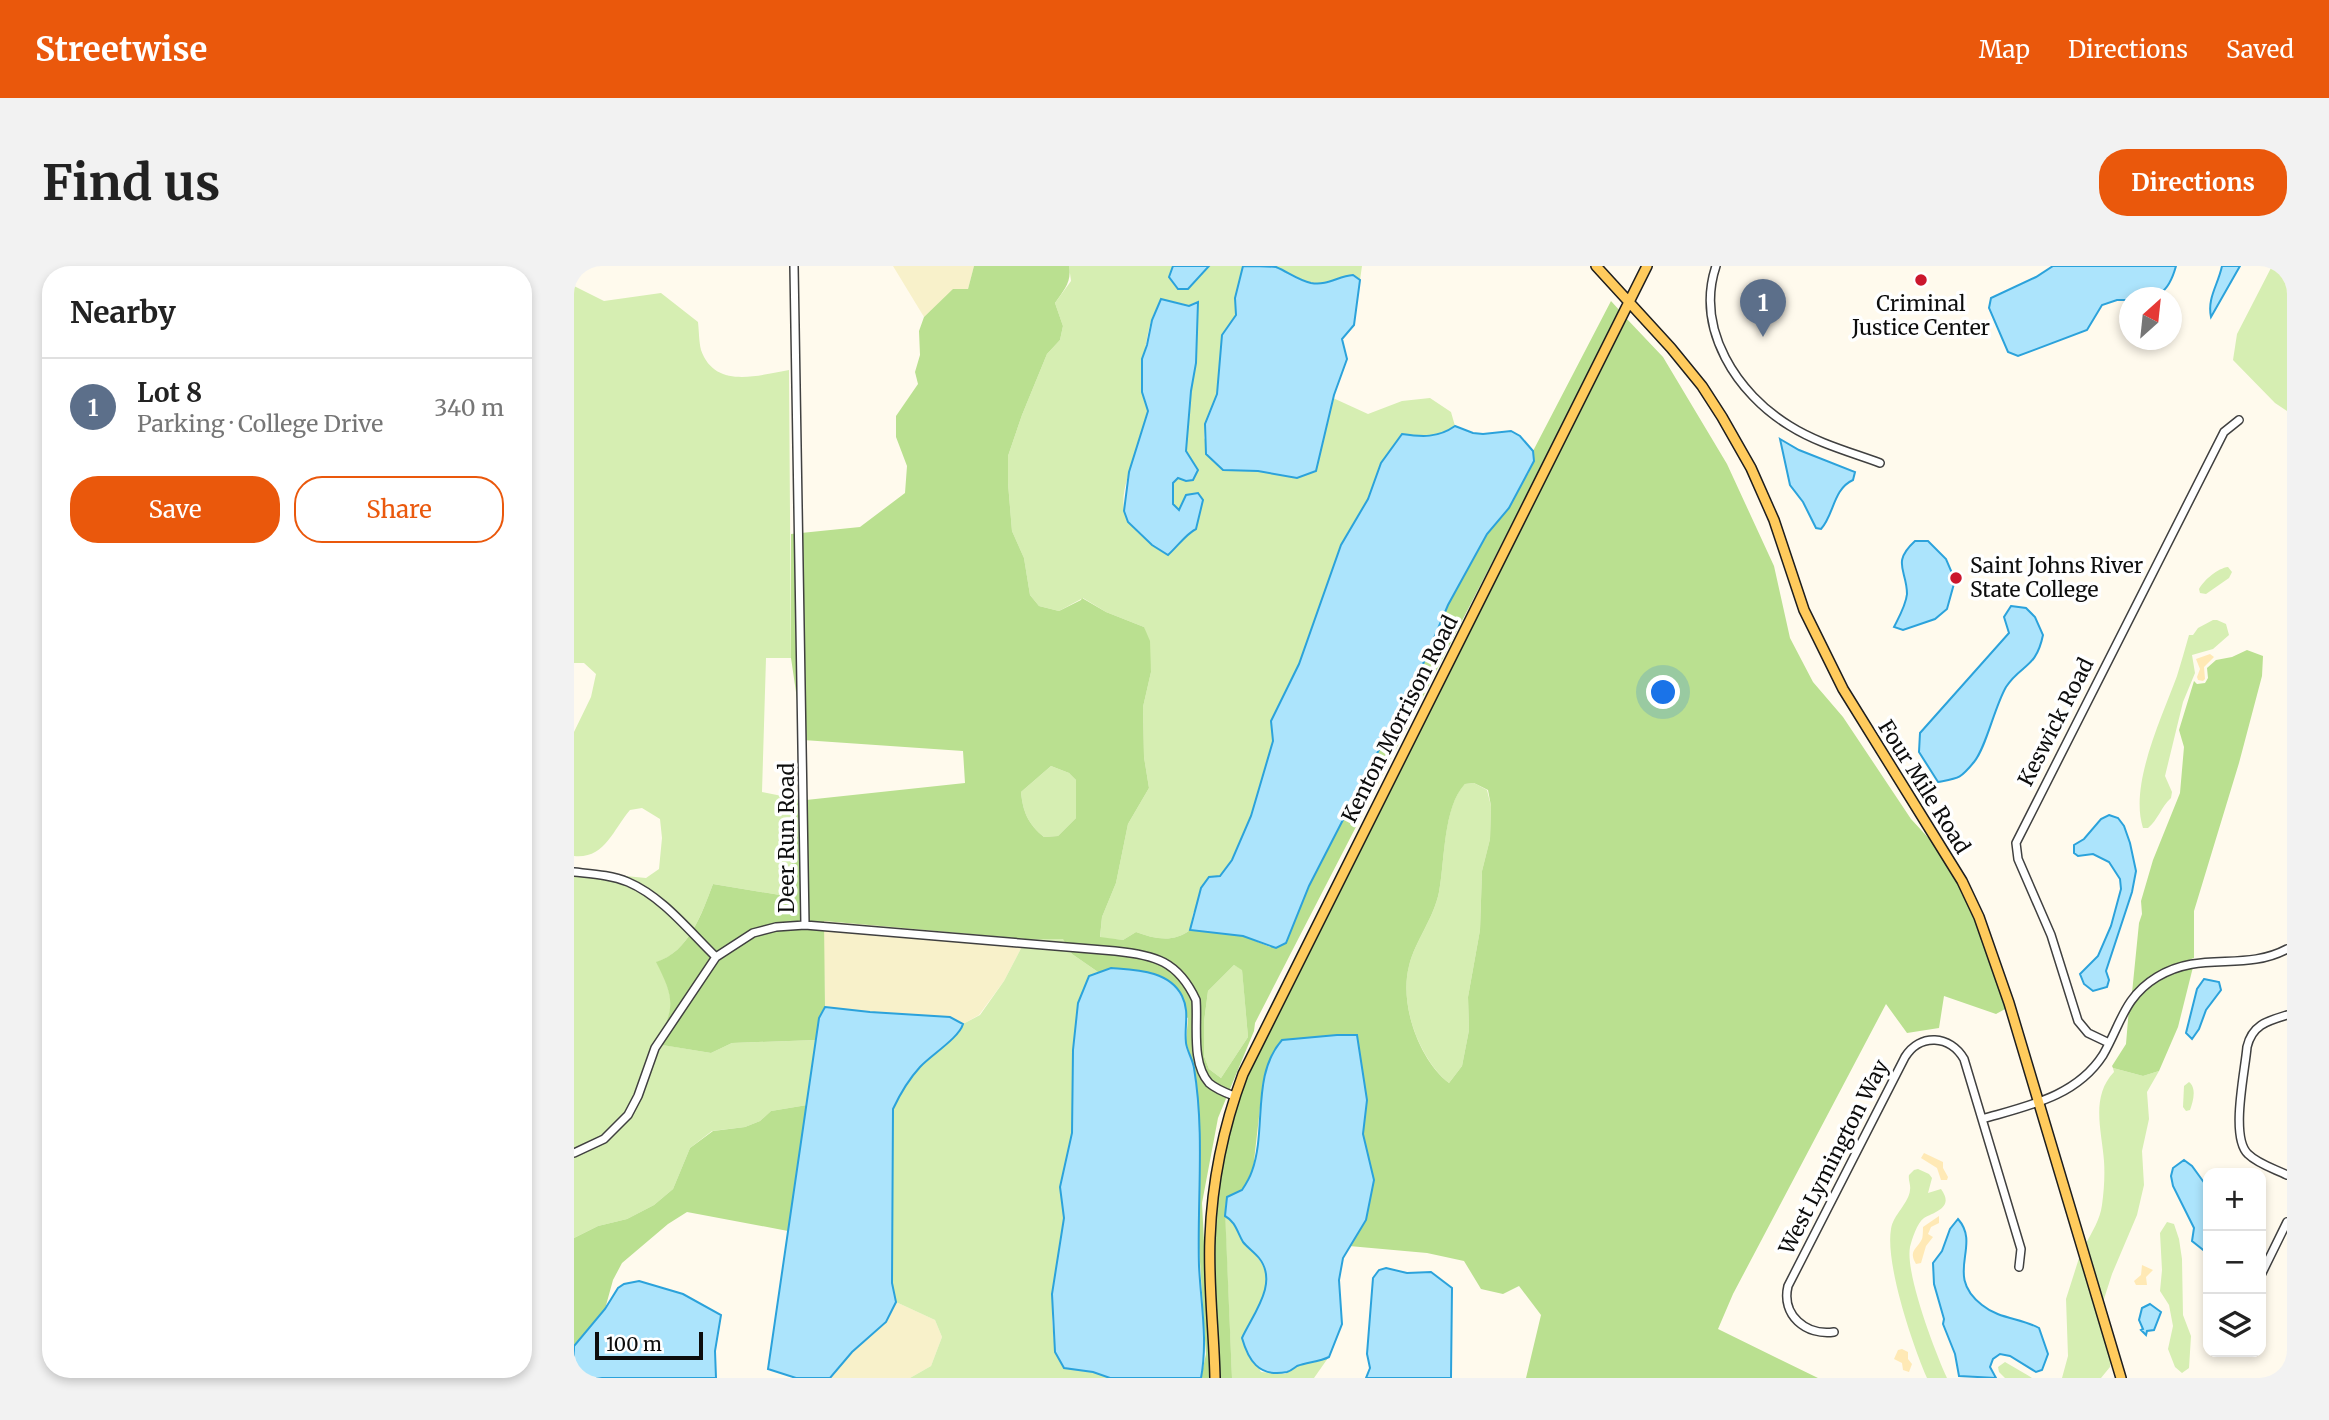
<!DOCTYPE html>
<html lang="en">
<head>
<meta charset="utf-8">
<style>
  body { margin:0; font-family:Merriweather,serif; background:#f2f2f2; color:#222 }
  .controls { position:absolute; right:21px; bottom:21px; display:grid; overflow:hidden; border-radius:14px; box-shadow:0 4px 10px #0003 }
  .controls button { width:63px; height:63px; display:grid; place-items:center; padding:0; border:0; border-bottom:2px solid #e0e0e0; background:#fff; color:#222; font:35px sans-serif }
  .compass { position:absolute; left:1545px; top:21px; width:63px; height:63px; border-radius:50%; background:#fff; box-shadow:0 4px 10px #0003; rotate:27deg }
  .scale { position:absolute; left:21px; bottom:18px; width:108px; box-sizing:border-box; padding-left:7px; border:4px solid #0d0d0d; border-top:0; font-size:19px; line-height:24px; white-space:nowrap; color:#0d0d0d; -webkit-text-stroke:5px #fff; paint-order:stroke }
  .you { position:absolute; left:1090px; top:427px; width:24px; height:24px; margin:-18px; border:5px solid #fff; border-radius:50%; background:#1a73e8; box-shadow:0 0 0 10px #1a73e833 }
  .badge { display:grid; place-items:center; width:46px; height:46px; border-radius:50%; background:#ea580c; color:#fff; font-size:23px; font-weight:700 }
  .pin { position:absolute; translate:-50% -58px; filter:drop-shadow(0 2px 4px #0008) }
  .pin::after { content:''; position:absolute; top:37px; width:24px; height:21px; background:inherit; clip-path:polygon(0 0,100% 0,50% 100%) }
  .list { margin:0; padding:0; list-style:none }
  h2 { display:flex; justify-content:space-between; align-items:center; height:91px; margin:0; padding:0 28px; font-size:30px }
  h2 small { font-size:23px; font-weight:400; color:#767676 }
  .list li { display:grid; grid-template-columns:46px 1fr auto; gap:21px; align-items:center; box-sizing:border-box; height:98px; padding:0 28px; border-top:2px solid #e0e0e0 }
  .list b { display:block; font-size:26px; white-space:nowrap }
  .list p { margin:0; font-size:23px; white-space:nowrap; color:#767676 }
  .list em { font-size:23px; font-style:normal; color:#767676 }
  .actions { display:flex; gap:14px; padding:21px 28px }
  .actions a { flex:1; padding:16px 0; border:2px solid #ea580c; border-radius:28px; text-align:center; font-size:24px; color:#ea580c }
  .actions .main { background:#ea580c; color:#fff }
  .icon { flex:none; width:38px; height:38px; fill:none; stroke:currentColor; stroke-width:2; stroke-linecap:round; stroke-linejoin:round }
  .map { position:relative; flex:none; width:1713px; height:1112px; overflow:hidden; border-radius:28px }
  header { display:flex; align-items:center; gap:42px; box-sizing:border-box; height:98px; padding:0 35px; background:#ea580c; color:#fff }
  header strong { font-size:33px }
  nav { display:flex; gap:38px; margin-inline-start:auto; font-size:24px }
  .intro { display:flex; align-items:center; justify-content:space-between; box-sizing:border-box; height:168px; padding:0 42px }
  h1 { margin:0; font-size:49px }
  .button { padding:18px 32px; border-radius:28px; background:#ea580c; color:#fff; font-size:24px; font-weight:700 }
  main { display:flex; gap:42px; padding:0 42px }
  aside { flex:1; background:#fff; border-radius:28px; box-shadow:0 4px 10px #0003 }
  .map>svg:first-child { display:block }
  .farmland { fill:#f8f1ca }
  .green { fill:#d6eeb2; fill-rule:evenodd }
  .forest { fill:#bae090; fill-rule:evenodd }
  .sand { fill:#ffe9b5 }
  .water { fill:#ace4fc; stroke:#2ba2db; stroke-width:2 }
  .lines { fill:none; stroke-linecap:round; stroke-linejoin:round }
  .minor-casing { stroke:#404040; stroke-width:10 }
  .major-casing { stroke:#1e1e1e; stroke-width:12 }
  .minor { stroke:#fff; stroke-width:7 }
  .major { stroke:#ffcb5d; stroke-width:9 }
  .poi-dot { fill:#cb172d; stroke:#fff; stroke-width:2.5 }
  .labels { text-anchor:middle; stroke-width:7; stroke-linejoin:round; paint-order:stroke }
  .poi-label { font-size:21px; fill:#0d0d0d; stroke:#fff }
  .street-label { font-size:21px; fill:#0d0d0d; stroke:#fff }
</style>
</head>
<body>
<header>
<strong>Streetwise</strong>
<nav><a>Map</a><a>Directions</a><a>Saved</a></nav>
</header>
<div class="intro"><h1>Find us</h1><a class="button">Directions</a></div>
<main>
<aside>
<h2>Nearby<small></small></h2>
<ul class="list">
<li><span class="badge" style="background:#5c6f8a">1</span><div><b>Lot 8</b><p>Parking · College Drive</p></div><em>340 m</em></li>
</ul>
<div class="actions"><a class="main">Save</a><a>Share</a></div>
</aside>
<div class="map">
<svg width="1713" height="1112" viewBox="0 0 1713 1112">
  <rect width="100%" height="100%" fill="#fffaed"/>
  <path class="farmland" d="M319 0H400L394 23 379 24 350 51Z
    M249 655 452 673 430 715 405 749 389 758 375 751 296 746 251 741Z
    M322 1036 361 1054 368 1071 357 1100 336 1112H256L278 1086 311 1056Z"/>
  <path class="green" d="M495 0H599L595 12 624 13 635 0H669L662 32V49L648 69 643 128 631 158 630 172 649 204 742 205 759 132 794 148 828 135 856 132 877 146 881 160C864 172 848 171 828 168L807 197 794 233 767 279 725 398 697 455 699 475 677 550 658 594 619 647 616 664C599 677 581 673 562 666L549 674 526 672 528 651 542 617 554 558 575 522 570 491 569 441 577 406 570 361 532 346 509 332 485 345 465 340 456 329 450 292 438 265 434 217V190L448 149 473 88 486 74 489 60 481 37 497 15ZM588 33 615 40 622 97 617 125 612 185 604 212 599 217V238L605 244 629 234 622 263C612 268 603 281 594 289 580 281 552 261 550 244 545 211 574 176 574 146 574 139 569 132 568 125 567 107 572 70 578 52 581 46 585 39 588 33Z
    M700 0H788L786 14 779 9C769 10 763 16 753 17 734 20 715 10 700 0Z
    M1698 0H1713V145L1701 137 1659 94 1663 68Z
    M0 20 30 35 87 27 124 56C125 65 125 76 127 84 141 124 185 109 215 104L217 392H192L188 526 218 532V631L139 618C128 647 115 685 83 696 101 733 101 742 83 778L137 787 158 777 242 774 233 839 197 845 186 855 171 861 138 865 116 882 99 923 80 939 53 953 24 960 0 972V605L72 612 85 603 88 572 86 553 68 542 56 544C38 565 31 593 0 590V466L17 431 22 408 10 397H0Z
    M1654 301 1658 306 1655 312 1632 328 1626 327 1625 323C1630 314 1644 302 1654 301Z
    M1639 354H1643L1652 358 1655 369 1639 383 1618 389 1621 407 1609 436 1591 510 1598 526 1597 532C1587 541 1584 554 1574 562H1569C1555 519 1588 451 1603 410 1607 397 1611 383 1615 369H1619L1624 362Z
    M477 500 495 507 502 514V552L484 570 470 571C454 558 449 546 447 526Z
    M900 517 913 524 917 540 916 573 908 605 906 664 894 731 895 764 888 800 875 817C845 793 825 738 835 700 841 675 860 652 865 626 871 595 869 540 891 518Z
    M489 672 498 688 524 706 515 711 504 737 499 784 498 867 486 921 490 952 478 1028V1055L481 1086 490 1102 519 1106 536 1112H336L357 1100 368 1071 361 1054 322 1036 318 1017 319 843C326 828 335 813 346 801 357 788 385 772 389 758L406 749 430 715 452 673Z
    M660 699 668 703 674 771 647 812 635 803 630 790V756L634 725Z
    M1539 802 1569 810 1585 805 1573 826 1575 853 1568 885 1570 919 1563 949 1538 1008 1529 1036 1534 1057 1511 979C1518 966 1526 954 1528 939 1530 925 1531 909 1530 895 1528 865 1516 831 1540 806Z
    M1615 816C1623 822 1619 836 1616 844L1612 845 1609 841 1610 820Z
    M1344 903 1355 908 1358 912 1354 927 1367 923C1380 941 1363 945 1350 952 1343 957 1338 973 1336 981 1331 1007 1361 1086 1373 1112H1353C1339 1080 1311 998 1317 963 1319 949 1335 937 1336 924 1337 919 1334 914 1335 909L1340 904Z
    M651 950C662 956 663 966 669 976 674 982 680 986 684 992 705 1017 679 1048 668 1072L687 1106 711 1108 725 1099 754 1092 740 1112H658Z
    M1593 956 1600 958 1605 973 1608 993 1609 1049 1617 1070 1615 1102 1608 1107 1601 1101 1594 1083 1599 1060 1595 1039 1586 1025 1588 1004 1586 967Z
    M1506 989 1537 1093 1536 1101 1527 1112H1488L1494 1090 1492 1033Z
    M1431 1096 1455 1110 1458 1112H1431L1425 1106 1424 1101Z"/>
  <path class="forest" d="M400 0H495C498 16 490 24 481 37L489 60 486 74 473 88 448 149 434 190V217L438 265 450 292 456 329 465 340 485 345 507 334 508 332 532 346 570 361 576 375 577 406 569 441 570 491 575 522 554 558 542 617 528 651 526 671 549 674 562 666C581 673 599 677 616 664L669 670 696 681 712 677 735 620 849 398 874 339 913 268 935 242 942 225 954 208 960 195 959 185 1037 35 1047 46 681 757 680 765 644 852 628 937 637 1112H627L632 1088 623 949 626 891 620 801 612 776 614 752 524 706 498 688 489 673H452L250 655 251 741 245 752 242 774 158 777 137 787 82 778C101 742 101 733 82 696 115 686 128 647 139 618L218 631V532L232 534 391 517 389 485 229 474 217 392V268L286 261 331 227 333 200 322 171V150L344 118 341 106 346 89 345 65 350 51 379 23H394ZM477 500 495 507 502 514V552L484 570 470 571C454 558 449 546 447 526ZM660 699 668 704 674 771 647 812 635 803 630 790V756L634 725Z
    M1052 52 1089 91 1153 198 1200 300 1216 372 1239 416 1269 451 1337 553 1361 579 1385 617 1402 653 1433 742 1422 748 1370 730 1365 762 1333 767 1312 738 1159 1028 1144 1063 1244 1112H952L967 1049 945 1020 929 1028 907 1023 890 995 853 987 775 980 800 914 789 868 793 834 783 769 708 774 689 815 679 904 668 924 653 931 651 943 658 1112H645C644 1051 636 990 644 929 649 889 661 848 672 809ZM900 517 914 524 917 540 916 573 908 605 906 664 894 731 895 764 888 800 875 817C845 794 825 738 835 700 841 675 860 652 865 626 871 595 869 541 891 518Z
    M1673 384 1689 390 1688 410 1665 497 1620 645V692L1590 703 1558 727 1565 657 1568 648 1567 635 1579 594 1606 527 1610 481 1605 464 1620 415 1623 418 1631 417 1634 412 1633 402 1642 394 1658 391Z
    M1619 701 1604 761 1585 805 1569 810 1539 802 1538 800 1552 778 1555 742C1573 720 1592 708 1619 701Z
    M233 839 214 965 113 946 94 958 48 997 39 1014 31 1043 0 1080V972L24 960 53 953 80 939 99 923 116 882 139 865 171 861 186 855 197 845Z"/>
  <path class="sand" d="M1636 388 1640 391 1630 401 1631 413 1629 415 1624 414 1623 411 1626 403 1622 393Z
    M1350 887 1369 896V902L1374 911 1373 914H1367L1363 902 1347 892Z
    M1365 950V957L1357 961 1354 968 1359 971 1352 980 1347 997 1342 998C1334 985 1343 983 1348 973 1349 971 1349 962 1349 961Z
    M1568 999 1579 1004 1572 1011 1573 1019H1562L1560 1015 1567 1009Z
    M1328 1083 1334 1086V1093L1338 1098 1335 1106 1329 1104 1328 1097 1320 1093 1324 1084Z"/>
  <path class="water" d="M599 0H635L614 23H604L595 11Z
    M669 0C679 0 693 0 702 1 714 6 724 14 737 17 754 20 764 10 779 9L786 14 780 59 768 73 773 93 760 129 742 205 723 212 684 205 649 204 632 188 631 158 643 128 648 69 662 49 661 32Z
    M1479 0H1602C1594 29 1584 32 1556 32L1555 34H1543L1528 39 1513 64 1444 90 1434 86 1415 42 1417 32 1462 11Z
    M1648 0H1666L1637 51C1633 32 1644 19 1648 0Z
    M587 33 615 40 624 36 622 97 617 125 612 185 624 204 619 214 612 215 604 212 599 217V238L605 244 612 229 624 227 629 234 622 263C612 268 603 281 594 289L578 279 554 256 550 245 555 206 574 145 568 126V93L573 79 578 54Z
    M881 160 899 167 909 168 937 165 946 170 959 185 960 195 935 242 913 268 874 339 849 398 735 620 712 677 702 682 669 670 616 664 627 622 635 611 646 610 658 594 677 550 699 475 697 455 725 398 767 279 794 233 807 197 828 168C848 171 864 172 881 160Z
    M1206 173 1225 184 1281 206 1279 214C1259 223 1260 249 1247 263L1242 262 1229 236 1216 219Z
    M1341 275H1354L1372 293 1381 314 1373 343 1361 353 1329 364 1320 361C1325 351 1332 339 1333 328 1333 304 1317 297 1341 275Z
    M1437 340 1452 342 1461 351 1469 369C1462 403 1447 398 1432 421 1420 442 1412 482 1400 496 1386 513 1385 512 1364 516L1345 486 1346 467 1435 367 1430 351Z
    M1535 549 1544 552 1550 560 1556 577 1562 605 1558 626 1532 705 1535 714 1533 721 1519 725 1510 718 1506 708 1524 690 1537 660 1547 623 1546 613 1535 596 1519 588 1504 590 1500 587V579L1510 573 1527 553Z
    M537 702C561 704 595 704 608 730 616 746 610 760 612 777 613 785 619 794 620 802 631 867 623 935 625 1000 627 1038 634 1075 627 1112H536L519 1106 490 1102 481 1086 478 1028 490 952 486 921 498 867 499 784 504 737 515 710Z
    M1630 713 1645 716 1647 724 1632 744 1625 763 1618 773 1612 767 1623 723Z
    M251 741 296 746 376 751 389 758C385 772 357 789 346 801 335 813 326 828 319 843L318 1017 322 1036 312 1056 278 1086 256 1112H222L194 1103 245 752Z
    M763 769H783L793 834 789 868 800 914 792 954 769 992 765 1014 768 1058 755 1091C745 1096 733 1096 723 1100 720 1102 717 1105 713 1106 684 1112 674 1093 668 1072 679 1048 705 1017 685 992 680 986 674 982 669 976 663 966 662 956 651 950L653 931 668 924C672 918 676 911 678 905 693 863 677 809 708 774Z
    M1610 894 1618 900 1634 922 1633 987 1618 975 1620 962 1599 920 1597 910 1599 902Z
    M1384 953C1408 980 1369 1009 1408 1039 1425 1053 1447 1052 1465 1062L1474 1088 1468 1104 1462 1106 1436 1090 1426 1088 1419 1093 1416 1101 1422 1112 1385 1110 1381 1088 1369 1058 1370 1053 1360 1018 1359 997 1368 985 1376 963Z
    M812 1002 833 1007 857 1006 878 1022 877 1112H792L796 1102 793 1088 799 1012 805 1004Z
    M65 1015 109 1028 147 1049 141 1085 142 1112H0V1080L31 1043 44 1022 50 1018Z
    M1576 1038 1587 1046 1580 1064 1573 1065 1572 1069 1567 1064 1569 1063 1565 1054 1568 1042Z"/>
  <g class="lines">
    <defs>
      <path id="minor" d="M220 0 231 659 541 685C581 689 604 695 622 734 624 759 617 797 635 817 642 823 652 827 660 830
        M1142 0C1121 63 1163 128 1216 160 1243 177 1276 186 1306 197
        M0 606C18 608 37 609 54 616 89 631 115 665 142 691
        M1713 749C1693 755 1678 759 1673 781 1671 806 1656 871 1674 888 1684 898 1701 903 1713 909
        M1535 777 1514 767 1504 755 1477 669 1444 593 1442 577 1650 166 1665 154
        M1408 853C1453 840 1502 831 1529 789 1547 758 1550 731 1583 711 1627 684 1670 706 1713 683
        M0 887 30 873 54 849 64 830 81 782 142 691 179 667 202 661 231 659
        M1687 1009 1713 956
        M1260 1066C1232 1070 1207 1049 1214 1020L1331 791C1346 767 1376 769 1390 793L1447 983 1445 1001"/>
      <path id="major" d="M1022 0 1097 82 1128 120 1148 151 1177 202 1200 254 1230 344 1269 423 1388 615 1405 651 1435 737 1547 1112
        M641 1112C640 1065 634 1018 636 972 638 917 650 859 669 808L1073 0"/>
    </defs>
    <use href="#minor" class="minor-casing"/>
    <use href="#major" class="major-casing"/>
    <use href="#minor" class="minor"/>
    <use href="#major" class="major"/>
  </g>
  <g class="poi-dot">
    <circle cx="1347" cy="14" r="7"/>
    <circle cx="1382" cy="312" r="7"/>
  </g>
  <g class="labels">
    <g class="poi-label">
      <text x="1347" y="45">Criminal<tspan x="1347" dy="24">Justice Center</tspan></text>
      <text x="1396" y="307" text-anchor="start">Saint Johns River<tspan x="1396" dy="24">State College</tspan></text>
    </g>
    <g class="street-label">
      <text transform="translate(826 453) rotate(-63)" y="7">Kenton Morrison Road</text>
      <text transform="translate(1482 456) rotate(-63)" y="7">Keswick Road</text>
      <text transform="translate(1350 521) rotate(58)" y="7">Four Mile Road</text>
      <text transform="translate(213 572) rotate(-90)" y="7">Deer Run Road</text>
      <text transform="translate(1260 891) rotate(-63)" y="7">West Lymington Way</text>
    </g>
  </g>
</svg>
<div class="controls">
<button>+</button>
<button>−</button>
<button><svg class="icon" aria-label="layers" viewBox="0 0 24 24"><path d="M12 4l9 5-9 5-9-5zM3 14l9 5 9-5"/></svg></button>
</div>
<svg class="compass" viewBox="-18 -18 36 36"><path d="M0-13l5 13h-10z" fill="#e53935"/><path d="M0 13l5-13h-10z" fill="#767676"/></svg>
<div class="scale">100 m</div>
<div class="you"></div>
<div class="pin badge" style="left:1189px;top:71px;background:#5c6f8a">1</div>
</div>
</main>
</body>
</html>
